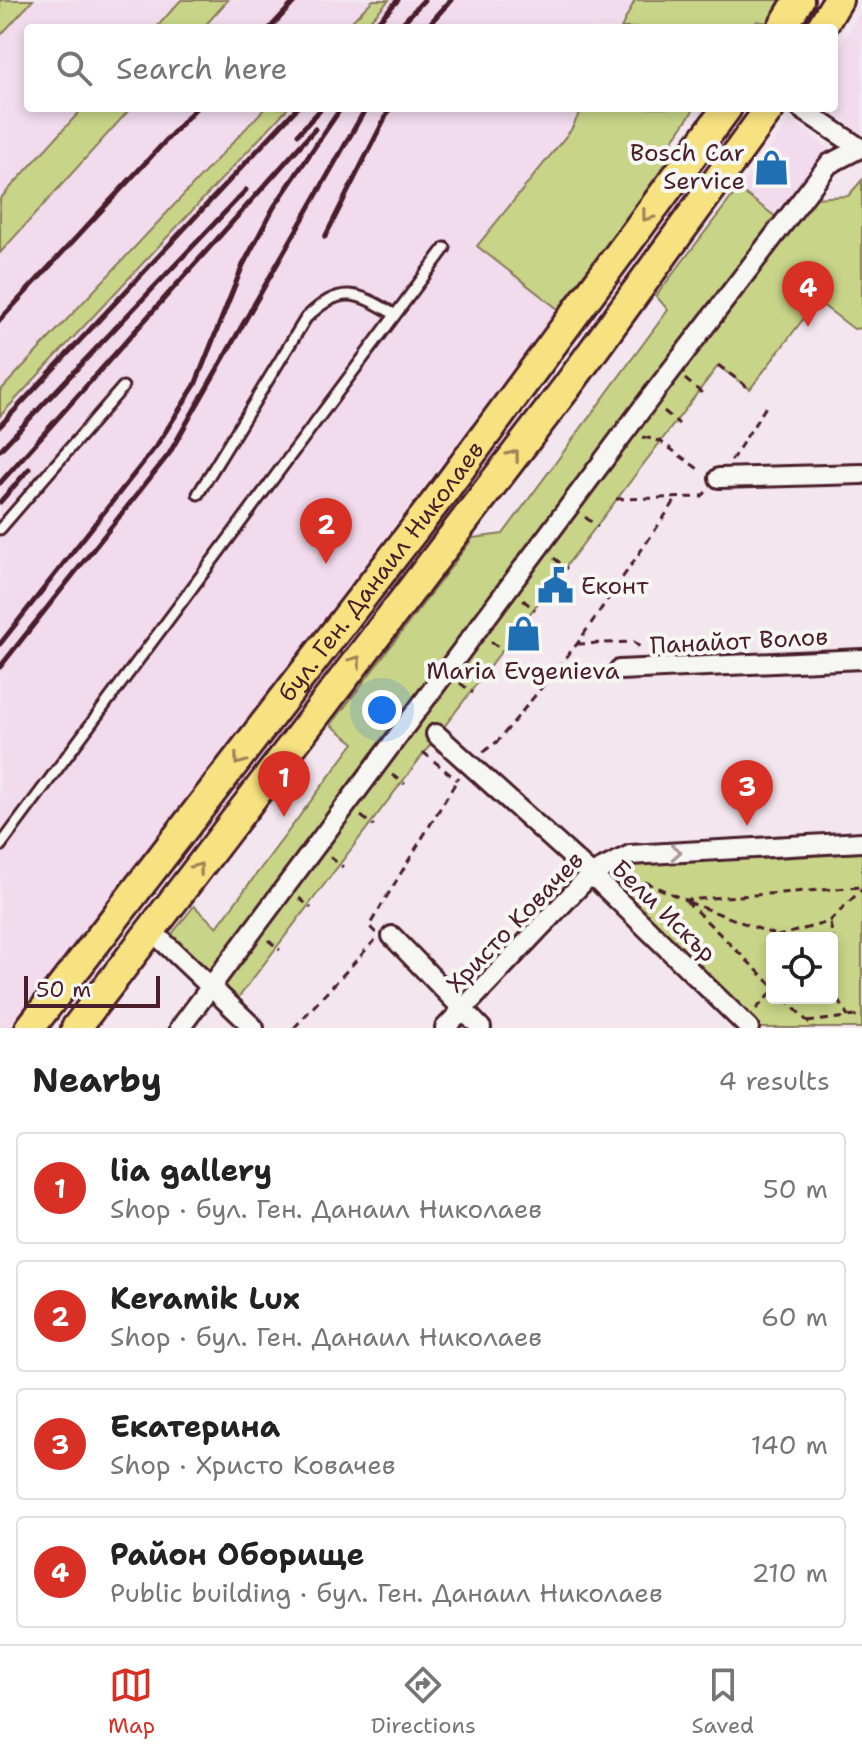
<!DOCTYPE html>
<html lang="en">
<head>
<meta charset="utf-8">
<style>
  body { margin:0; font-family:"Shantell Sans",sans-serif; background:#f2f2f2; color:#222 }
  .controls { position:absolute; right:24px; bottom:24px; display:grid; overflow:hidden; border-radius:8px; box-shadow:0 4px 12px #0003 }
  .controls button { width:72px; height:72px; display:grid; place-items:center; padding:0; border:0; border-bottom:2px solid #e0e0e0; background:#fff; color:#222; font:40px sans-serif }
  .scale { position:absolute; left:24px; bottom:20px; width:136px; box-sizing:border-box; padding-left:8px; border:4px solid #4a1f2b; border-top:0; font-size:22px; line-height:28px; white-space:nowrap; color:#4a1f2b; -webkit-text-stroke:6px #f6f6f2; paint-order:stroke }
  .you { position:absolute; left:382px; top:710px; width:28px; height:28px; margin:-20px; border:6px solid #fff; border-radius:50%; background:#1a73e8; box-shadow:0 0 0 12px #1a73e833 }
  .badge { display:grid; place-items:center; width:52px; height:52px; border-radius:50%; background:#d93025; color:#fff; font-size:26px; font-weight:700 }
  .pin { position:absolute; translate:-50% -66px; filter:drop-shadow(0 2px 4px #0008) }
  .pin::after { content:''; position:absolute; top:42px; width:28px; height:24px; background:inherit; clip-path:polygon(0 0,100% 0,50% 100%) }
  .list { margin:0; padding:0; list-style:none }
  h2 { display:flex; justify-content:space-between; align-items:center; height:104px; margin:0; padding:0 32px; font-size:34px }
  h2 small { font-size:26px; font-weight:400; color:#767676 }
  .list li { display:grid; grid-template-columns:52px 1fr auto; gap:24px; align-items:center; box-sizing:border-box; height:112px; margin:0 16px 16px; padding:0 16px; border:2px solid #e0e0e0; border-radius:8px }
  .list b { display:block; font-size:30px; white-space:nowrap }
  .list p { margin:0; font-size:26px; white-space:nowrap; color:#767676 }
  .list em { font-size:26px; font-style:normal; color:#767676 }
  .icon { flex:none; width:44px; height:44px; fill:none; stroke:currentColor; stroke-width:2; stroke-linecap:round; stroke-linejoin:round }
  .map { position:relative; flex:none; width:862px; height:1028px; overflow:hidden }
  .search { position:absolute; background:#fff; box-shadow:0 4px 12px #0003; left:24px; right:24px; top:24px; height:88px; display:flex; align-items:center; gap:20px; box-sizing:border-box; padding:0 28px; border-radius:8px; color:#767676; font-size:30px }
  .sheet { height:616px; background:#fff }
  nav { display:flex; justify-content:space-around; align-items:center; box-sizing:border-box; height:112px; border-top:2px solid #e0e0e0; background:#fff; font-size:22px; color:#767676 }
  nav a { display:grid; justify-items:center; gap:4px }
  nav .on { color:#d93025 }
  .map>svg:first-child { display:block }
  .built { fill:#f1dbed }
  .green { fill:#c8d488; stroke:#897a5a; stroke-width:2; fill-rule:evenodd }
  .lines { fill:none; stroke-linecap:round; stroke-linejoin:round }
  .service-casing { stroke:#4a1f2b; stroke-width:15 }
  .minor-casing { stroke:#4a1f2b; stroke-width:24 }
  .primary-casing { stroke:#4a1f2b; stroke-width:34 }
  .path { stroke:#4a1f2b; stroke-width:3; stroke-dasharray:8 6; stroke-linecap:butt }
  .service { stroke:#f6f6f2; stroke-width:9 }
  .minor { stroke:#f6f6f2; stroke-width:18 }
  .primary { stroke:#f7e281; stroke-width:28 }
  .rail { stroke:#4a1f2b; stroke-width:5 }
  .oneway { stroke:#a08056 }
  .oneway2 { stroke:#a99598 }
  .labels { text-anchor:middle; stroke-width:8; stroke-linejoin:round; paint-order:stroke }
  .poi-label { font-size:24px; fill:#4a1f2b; stroke:#f6f6f2; text-anchor:end }
  .street-label { font-size:24px; fill:#4a1f2b; stroke:#f6f6f2 }
</style>
</head>
<body>
<div class="map">
<svg width="862" height="1028" viewBox="0 0 862 1028">
  <rect width="100%" height="100%" fill="#f3e6ef"/>
  <filter id="ink" filterUnits="userSpaceOnUse"><feTurbulence type="fractalNoise" baseFrequency=".0125" numOctaves="2"/><feDisplacementMap in="SourceGraphic" scale="16" xChannelSelector="R" yChannelSelector="G"/><feConvolveMatrix kernelMatrix="1 2 1 2 8 2 1 2 1" color-interpolation-filters="sRGB"/></filter>
  <g filter="url(#ink)">
    <path class="built" d="M33 0H181L156 28H28V108H83L0 199V36Z
      M228 0H373L345 28H203Z
      M389 0H635L621 28H363Z
      M862 10V134L828 108H834V57Z
      M131 108H265L0 391V253Z
      M288 108H582L571 130 478 246 558 309 14 1028H0V416Z
      M791 120 829 149 779 219 738 189Z"/>
    <path class="green" d="M0 0H33L0 36Z
      M181 0H228L203 28H156Z
      M373 0H389L363 28H345Z
      M635 0H785L772 24 757 21 752 28H621Z
      M83 108H131L0 253V199Z
      M265 108H288L0 416V391Z
      M582 108H695L672 141 679 149 558 309 477 246 571 130Z
      M862 180V328L854 329 817 301 750 389 718 366 232 1006 165 943 194 906 217 927 354 743 331 725 473 538 503 534 668 310 656 296 738 189 779 219 794 199 848 196Z
      M862 843V1028H749L592 874 630 856ZM772 938H832V998H772Z"/>
    <g class="lines">
      <defs>
        <path id="service" d="M198 494 306 318C340 285 356 291 394 314
          M0 529 123 387
          M0 846 445 248"/>
        <path id="minor" d="M800 108 860 148
          M719 478 862 474
          M619 670 862 659
          M436 734 591 874 749 1028
          M151 930 254 1028
          M392 936 481 1028
          M180 1028 650 398 829 164 860 148
          M445 1028 591 874 630 855 862 842"/>
        <g id="primary">
          <path d="M782 28 799 0"/>
          <path d="M821 28 838 0"/>
          <path id="s1" d="M30 1028 444 491 727 108"/>
          <path d="M76 1028 566 388 770 108"/>
        </g>
      </defs>
      <use href="#service" class="service-casing"/>
      <use href="#minor" class="minor-casing"/>
      <use href="#primary" class="primary-casing"/>
      <path class="path" d="M718 365 750 389
        M685 379 703 394
        M664 411 679 424
        M643 437 660 441 701 471
        M731 461 767 405
        M616 499 701 497 706 492
        M585 517 598 527
        M554 558 567 569
        M523 600 535 610
        M491 642 504 651
        M577 644 634 642 642 649
        M460 683 473 693
        M423 752 457 780
        M483 752 498 741 577 644 677 498
        M392 775 405 784
        M361 816 374 826
        M330 857 343 867
        M632 876 685 900 862 887
        M299 898 311 908
        M686 901 772 985
        M688 902 778 936
        M830 923 837 957 832 959
        M376 933 369 926 459 777
        M779 938 778 936 829 922 862 889
        M268 940 280 950
        M832 987 848 1017
        M784 998 814 1028
        M756 1009 772 992
        M807 1022 862 1015
        M294 1028 375 940"/>
      <use href="#service" class="service"/>
      <use href="#minor" class="minor"/>
      <use href="#primary" class="primary"/>
      <path class="rail" d="M270 28 296 0
        M372 28 398 0
        M398 28 424 0
        M426 28 451 0
        M298 134 322 108
        M325 237 390 108
        M0 320 196 108
        M0 426 297 108
        M0 450 246 190
        M0 483 315 129
        M0 502 29 469
        M0 644 157 445 195 385 243 265 274 207 341 108
        M0 667 169 454 366 108"/>
    </g>
    <defs><path id="oneway-chevron" d="M-2-3.5L2.5 0L-2 3.5" fill="none" stroke-width="1.6" stroke-linecap="round" stroke-linejoin="round" transform="scale(2)"/></defs>
    <g class="oneway">
      <use href="#oneway-chevron" transform="translate(647 216) rotate(127)"/>
      <use href="#oneway-chevron" transform="translate(514 455) rotate(-53)"/>
      <use href="#oneway-chevron" transform="translate(356 661) rotate(-53)"/>
      <use href="#oneway-chevron" transform="translate(239 760) rotate(127)"/>
      <use href="#oneway-chevron" transform="translate(198 868) rotate(-53)"/>
    </g>
    <use class="oneway2" href="#oneway-chevron" transform="translate(676 852) rotate(-3)"/>
  </g>
  <defs>
    <symbol id="shop-bare" viewBox="-9 -9 18 18"><path d="M-5-2.5h2.3a2.7 3.5 0 0 1 5.4 0H5L5.5 6h-11ZM-1.5-2.5h3a1.5 2.3 0 0 0-3 0Z" fill="#1f6fb2" stroke="#f6f6f2" stroke-width="2.5" paint-order="stroke"/></symbol>
    <symbol id="civic-bare" viewBox="-9 -9 18 18"><path d="M-.6-6.5H3V-4.5H.6V-3L4-1V1h2V6H-6V1h2V-1L-.6-3ZM-1.2 2.5V6h2.4V2.5Z" fill="#1f6fb2" stroke="#f6f6f2" stroke-width="2.5" paint-order="stroke"/></symbol>
  </defs>
  <g fill-rule="evenodd">
    <use href="#shop-bare" x="746" y="142" width="51" height="51"/>
    <use href="#civic-bare" x="530" y="560" width="51" height="51"/>
    <use href="#shop-bare" x="498" y="608" width="51" height="51"/>
  </g>
  <g class="labels">
    <g class="poi-label">
      <text x="745" y="161">Bosch Car<tspan x="745" dy="28">Service</tspan></text>
      <text x="581" y="594" text-anchor="start">Еконт</text>
      <text x="523" y="679" text-anchor="middle">Maria Evgenieva</text>
    </g>
    <g class="street-label">
      <text dy="8" stroke="none"><textPath href="#s1" startOffset="576">бул. Ген. Данаил Николаев</textPath></text>
      <text transform="translate(739 641) rotate(-3)" y="8">Панайот Волов</text>
      <text transform="translate(664 911) rotate(44)" y="8">Бели Искър</text>
      <text transform="translate(515 922) rotate(-46)" y="8">Христо Ковачев</text>
    </g>
  </g>
</svg>
<div class="controls">
<button><svg class="icon" aria-label="locate" viewBox="0 0 24 24"><circle cx="12" cy="12" r="6"/><path d="M12 2v4M12 18v4M2 12h4M18 12h4"/></svg></button>
</div>
<div class="scale">50 m</div>
<div class="you"></div>
<div class="pin badge" style="left:284px;top:817px">1</div>
<div class="pin badge" style="left:326px;top:564px">2</div>
<div class="pin badge" style="left:747px;top:826px">3</div>
<div class="pin badge" style="left:808px;top:327px">4</div>
<div class="search"><svg class="icon" aria-label="search" viewBox="0 0 24 24"><circle cx="10" cy="10" r="6"/><path d="M15 15l6 6"/></svg>Search here</div>
</div>
<section class="sheet">
<h2>Nearby<small>4 results</small></h2>
<ul class="list">
<li><span class="badge">1</span><div><b>lia gallery</b><p>Shop · бул. Ген. Данаил Николаев</p></div><em>50 m</em></li>
<li><span class="badge">2</span><div><b>Keramik Lux</b><p>Shop · бул. Ген. Данаил Николаев</p></div><em>60 m</em></li>
<li><span class="badge">3</span><div><b>Екатерина</b><p>Shop · Христо Ковачев</p></div><em>140 m</em></li>
<li><span class="badge">4</span><div><b>Район Оборище</b><p>Public building · бул. Ген. Данаил Николаев</p></div><em>210 m</em></li>
</ul>
</section>
<nav>
<a class="on"><svg class="icon" aria-label="map" viewBox="0 0 24 24"><path d="M3 6l6-2 6 2 6-2v14l-6 2-6-2-6 2zM9 4v14M15 6v14"/></svg>Map</a>
<a><svg class="icon" aria-label="directions" viewBox="0 0 24 24"><path d="M12 3l9 9-9 9-9-9zM9 14v-3h6M13 9l2 2-2 2"/></svg>Directions</a>
<a><svg class="icon" aria-label="saved" viewBox="0 0 24 24"><path d="M7 4h10v16l-5-4-5 4z"/></svg>Saved</a>
</nav>
</body>
</html>
